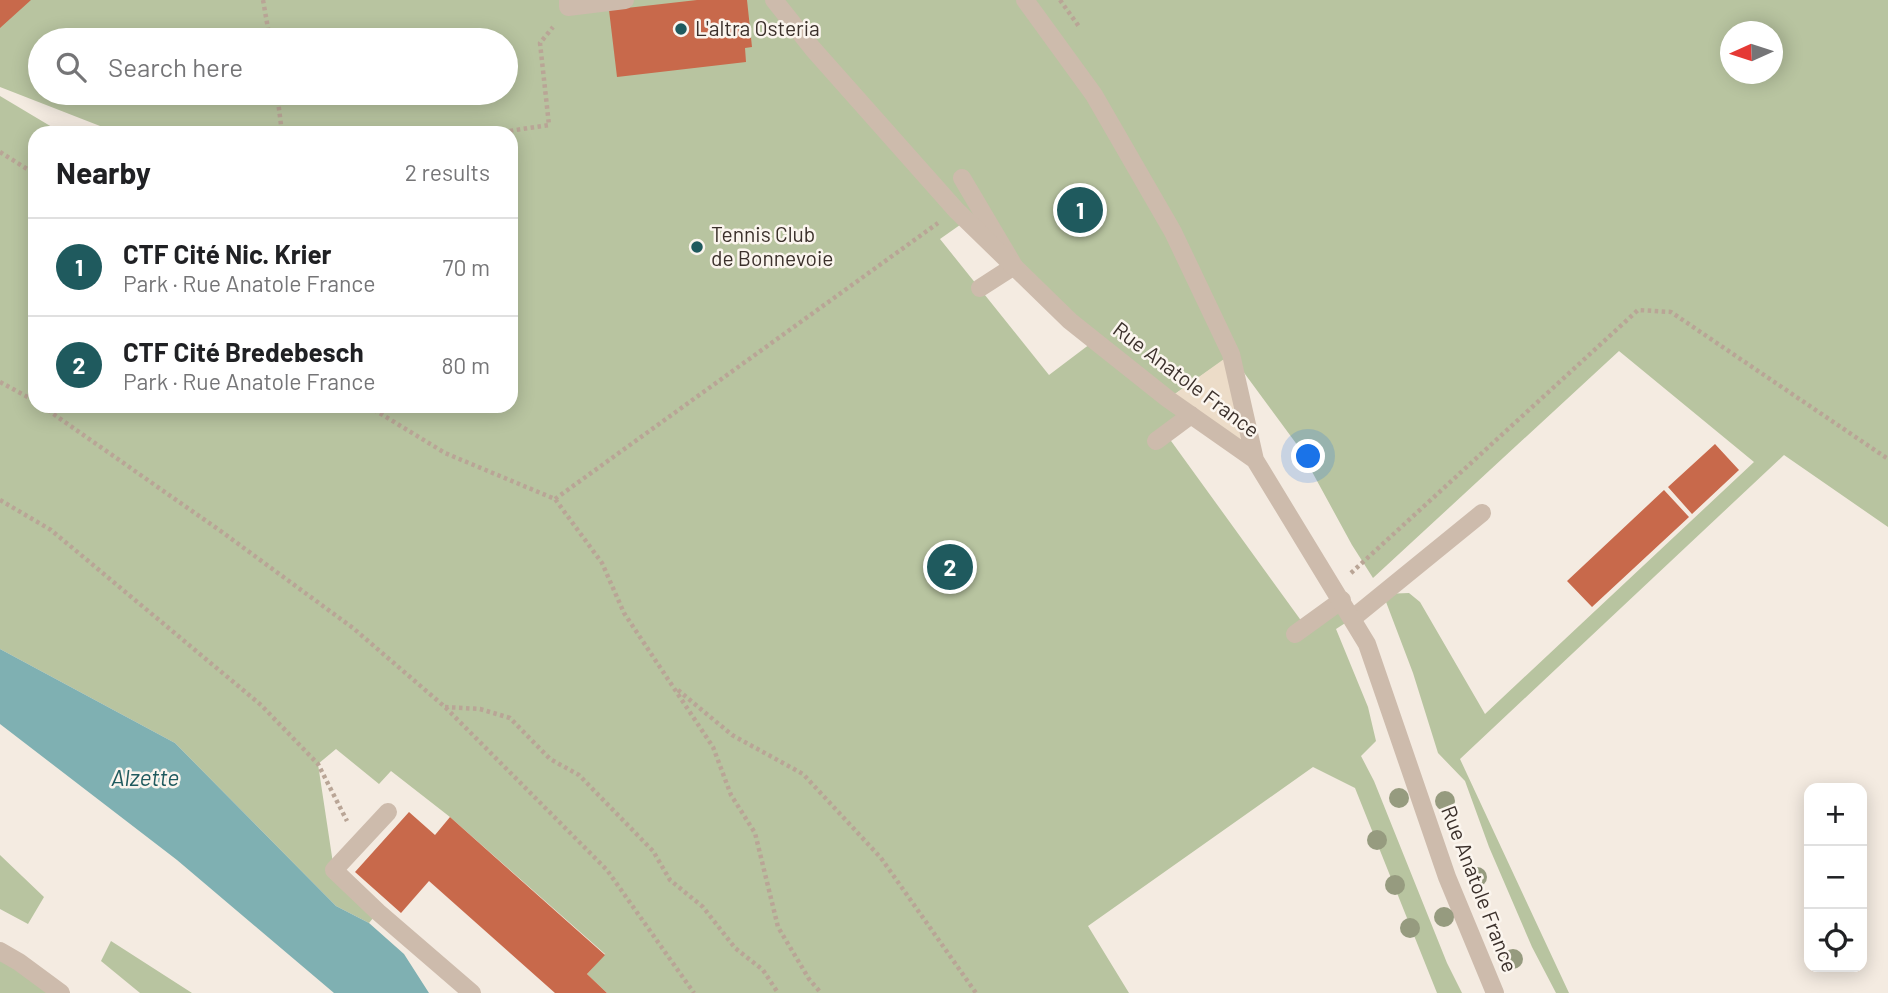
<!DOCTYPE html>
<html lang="en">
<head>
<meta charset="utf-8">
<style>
  body { margin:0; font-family:Barlow,sans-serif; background:#f6f6f6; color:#202124 }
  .controls { position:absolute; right:21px; bottom:21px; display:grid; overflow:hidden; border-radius:14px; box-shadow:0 4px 18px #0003 }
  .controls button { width:63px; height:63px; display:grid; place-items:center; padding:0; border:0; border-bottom:2px solid #e0e0e0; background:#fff; color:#202124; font:35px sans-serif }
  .compass { position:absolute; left:1720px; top:21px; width:63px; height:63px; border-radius:50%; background:#fff; box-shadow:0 4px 18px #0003; rotate:267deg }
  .you { position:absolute; left:1309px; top:457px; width:24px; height:24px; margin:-18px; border:5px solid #fff; border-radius:50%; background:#1a73e8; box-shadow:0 0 0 10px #1a73e833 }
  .badge { display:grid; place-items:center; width:46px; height:46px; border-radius:50%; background:#1f5a5e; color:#fff; font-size:23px; font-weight:700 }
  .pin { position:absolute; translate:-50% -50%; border:4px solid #fff; box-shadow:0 2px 7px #0006 }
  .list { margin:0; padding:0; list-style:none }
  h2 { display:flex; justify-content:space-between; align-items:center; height:91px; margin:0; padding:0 28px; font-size:30px }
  h2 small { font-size:23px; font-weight:400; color:#757577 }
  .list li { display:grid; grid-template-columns:46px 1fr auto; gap:21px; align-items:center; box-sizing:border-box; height:98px; padding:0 28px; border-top:2px solid #e0e0e0 }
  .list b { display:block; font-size:26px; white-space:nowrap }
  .list p { margin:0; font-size:23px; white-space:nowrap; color:#757577 }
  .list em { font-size:23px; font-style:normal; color:#757577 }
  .icon { flex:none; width:38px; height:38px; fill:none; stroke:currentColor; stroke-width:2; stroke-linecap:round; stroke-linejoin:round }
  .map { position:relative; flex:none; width:1888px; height:993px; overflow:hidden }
  .search { position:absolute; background:#fff; box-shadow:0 4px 18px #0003; left:28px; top:28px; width:490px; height:77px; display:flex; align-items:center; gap:18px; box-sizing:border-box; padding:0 24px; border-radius:38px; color:#757577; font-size:26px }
  .panel { position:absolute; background:#fff; box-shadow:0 4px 18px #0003; left:28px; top:126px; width:490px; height:287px; border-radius:21px }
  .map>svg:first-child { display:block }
  .green { fill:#b8c4a0; fill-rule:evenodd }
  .plaza { fill:#ecdcc8 }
  .water { fill:#7fb0b2 }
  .building { fill:#c8694b }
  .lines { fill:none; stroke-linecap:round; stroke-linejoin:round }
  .path { stroke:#b9a596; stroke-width:4.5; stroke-dasharray:3.5 3.5; stroke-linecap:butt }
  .lane { stroke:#cdbbac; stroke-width:18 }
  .street { stroke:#cdbbac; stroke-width:18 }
  .tree { fill:#969b7f }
  .poi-dot { fill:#1f5a5e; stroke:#fbf5ee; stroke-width:2.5 }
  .labels { text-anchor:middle; stroke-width:5; stroke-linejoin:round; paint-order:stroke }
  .poi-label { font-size:21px; fill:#3b302b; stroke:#fbf5ee; text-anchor:start }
  .street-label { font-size:21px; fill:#3b302b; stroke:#fbf5ee }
  .water-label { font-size:23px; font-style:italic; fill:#1f5a5e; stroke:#fbf5ee }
</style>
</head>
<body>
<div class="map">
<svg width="1888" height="993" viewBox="0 0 1888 993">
  <rect width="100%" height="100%" fill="#f4ebe1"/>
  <path class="green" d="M0 0H1888V527L1784 455 1460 759 1569 993H1556L1532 947 1489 847 1465 781 1438 753 1413 673 1383 594 1409 593 1420 602 1485 714 1754 462 1619 351 1373 578 1352 545 1298 446 1231 355 1169 398 1191 415 1166 434 1305 626 1342 600 1353 618 1336 629 1368 707 1376 741 1361 756 1374 781 1447 963 1462 993H1437L1355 788 1313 767 1088 926 1129 993H607L587 974 605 954 450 817 391 771 379 784 336 749 318 764 334 870 378 912 369 923 336 906 175 743 0 649V96L62 133H35V406H511V133H118L0 87ZM1730 32H1772V74H1730ZM40 40H506V93H40ZM967 220 1094 341 1049 375 940 239Z
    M0 855 44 897 28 924 0 909Z
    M111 941 192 993H140L101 961Z
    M0 951 61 993H0Z"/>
  <path class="plaza" d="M1231 354 1255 460 1168 399Z"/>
  <path class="water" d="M0 649 175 743 336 906 369 923 404 954 429 993H334L177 860 0 724Z"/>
  <path class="building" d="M0 0H31L0 28Z
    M697 0H747L752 47 745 48 746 62 617 77 609 10Z
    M1715 444 1739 470 1692 514 1668 487Z
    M1664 490 1689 517 1592 607 1567 581Z
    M409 812 435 835 450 817 605 955 587 974 607 993H555L429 881 401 913 355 872Z"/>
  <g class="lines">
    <path class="path" d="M263 0 270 40
      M1060 0 1080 28
      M277 93 282 133
      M496 133 549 125 540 43 553 27
      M0 152 35 174
      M0 382 35 401
      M42 406 222 532 353 628 445 707 607 870 694 993
      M368 406 445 453 555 499 602 563 624 613 713 747 731 795 755 833 778 927 809 979 821 993
      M555 499 938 223
      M0 500 51 530 261 705 318 764 347 821
      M1351 573 1638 310 1671 312 1888 459
      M678 690 732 735 803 774 881 858 976 993
      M445 707 480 709 510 718 550 759 579 775 653 851 670 880 703 907 735 948 763 970 778 993"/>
    <path class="lane" d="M568 0V7L625 0
      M962 178 1014 266 980 288
      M1156 441 1191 415
      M1353 618 1482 513
      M1295 634 1342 600
      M388 812 334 870 378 912 472 993"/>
    <path class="street" d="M774 0 813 49 956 210 1070 321 1168 399 1255 460 1367 644 1447 877 1495 993
      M1025 0 1094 95 1173 232 1231 354 1255 460
      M0 951 19 962 61 993"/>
  </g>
  <g class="tree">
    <circle cx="1399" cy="798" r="10"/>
    <circle cx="1445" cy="801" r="10"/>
    <circle cx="1377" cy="840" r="10"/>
    <circle cx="1477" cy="877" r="10"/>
    <circle cx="1395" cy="885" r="10"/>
    <circle cx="1444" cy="917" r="10"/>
    <circle cx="1410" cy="928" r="10"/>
    <circle cx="1513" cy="959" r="10"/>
  </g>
  <g class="poi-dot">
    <circle cx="681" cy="29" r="7"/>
    <circle cx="697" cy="247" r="7"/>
  </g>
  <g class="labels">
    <g class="poi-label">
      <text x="695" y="36">L'altra Osteria</text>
      <text x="711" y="242">Tennis Club<tspan x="711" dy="24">de Bonnevoie</tspan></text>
    </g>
    <g class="street-label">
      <text transform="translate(1186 380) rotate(37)" y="7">Rue Anatole France</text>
      <text transform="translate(1479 889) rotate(69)" y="7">Rue Anatole France</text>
    </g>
    <g class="water-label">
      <text x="145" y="786">Alzette</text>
    </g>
  </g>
</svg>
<div class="controls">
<button>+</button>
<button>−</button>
<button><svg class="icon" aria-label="locate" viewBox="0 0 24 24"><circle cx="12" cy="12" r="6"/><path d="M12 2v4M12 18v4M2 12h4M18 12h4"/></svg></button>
</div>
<svg class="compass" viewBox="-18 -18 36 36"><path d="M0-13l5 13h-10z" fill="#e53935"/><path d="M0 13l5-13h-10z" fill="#757577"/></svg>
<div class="you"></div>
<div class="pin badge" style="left:1080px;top:210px">1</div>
<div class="pin badge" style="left:950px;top:567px">2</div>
<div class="search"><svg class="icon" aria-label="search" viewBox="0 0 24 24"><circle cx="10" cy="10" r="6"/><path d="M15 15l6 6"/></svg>Search here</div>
<section class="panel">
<h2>Nearby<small>2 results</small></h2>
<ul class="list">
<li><span class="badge">1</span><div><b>CTF Cité Nic. Krier</b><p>Park · Rue Anatole France</p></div><em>70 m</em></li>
<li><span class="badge">2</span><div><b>CTF Cité Bredebesch</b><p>Park · Rue Anatole France</p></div><em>80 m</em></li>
</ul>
</section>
</div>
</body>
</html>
